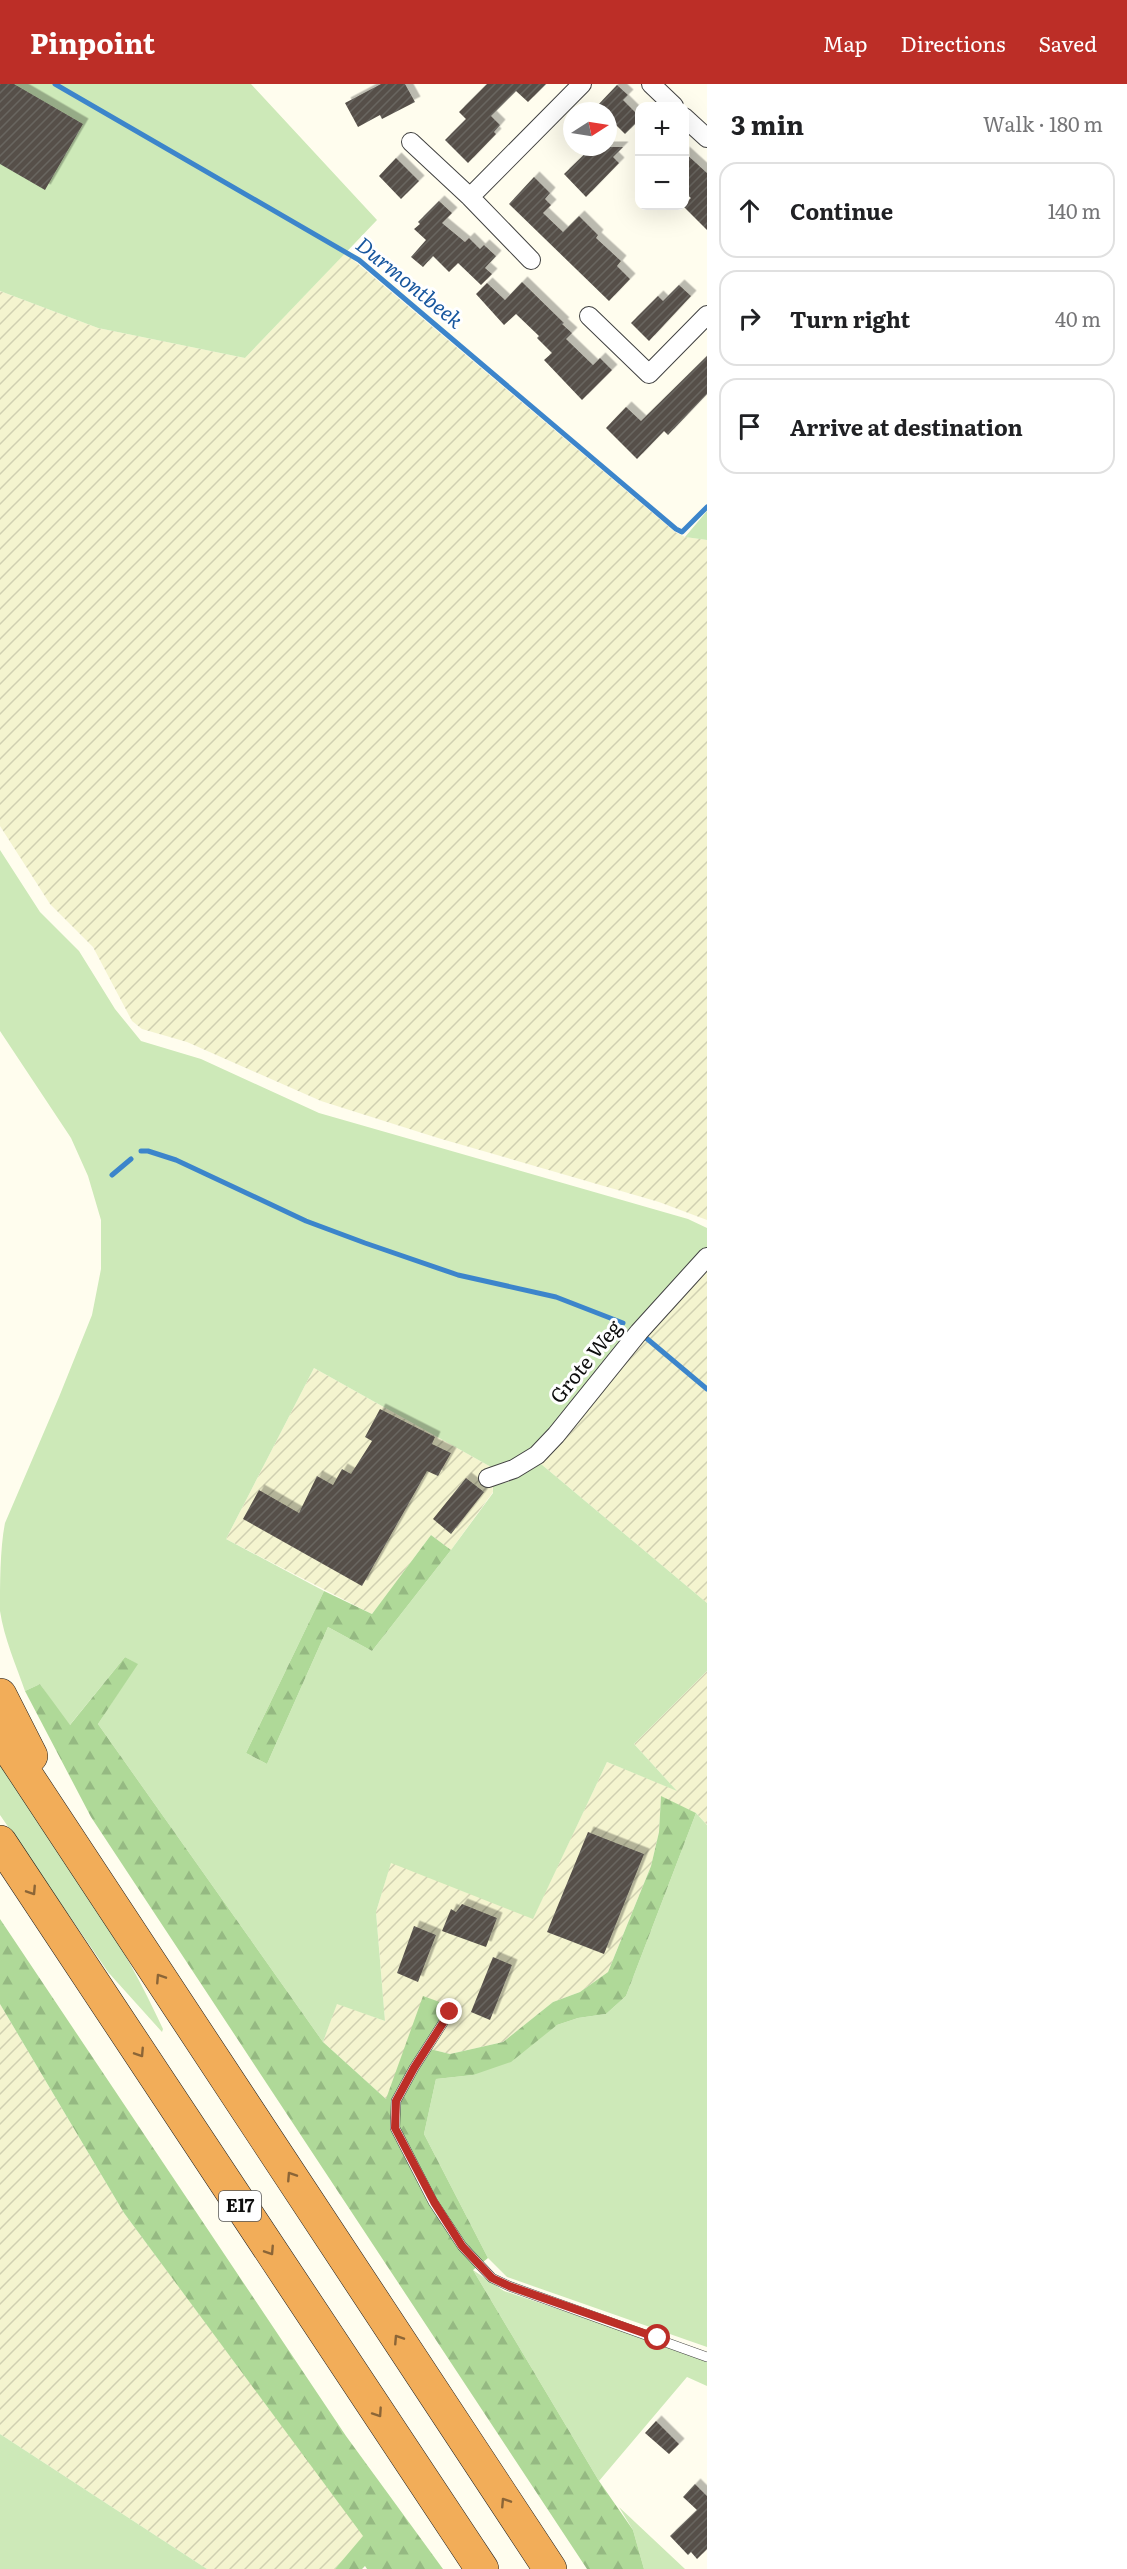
<!DOCTYPE html>
<html lang="en">
<head>
<meta charset="utf-8">
<style>
  body { margin:0; font-family:Literata,serif; background:#f6f6f6; color:#202124 }
  .controls { position:absolute; right:18px; top:18px; display:grid; overflow:hidden; border-radius:12px; box-shadow:0 6px 24px #0002 }
  .controls button { width:54px; height:54px; display:grid; place-items:center; padding:0; border:0; border-bottom:2px solid #e0e0e0; background:#fff; color:#202124; font:30px sans-serif }
  .compass { position:absolute; left:563px; top:18px; width:54px; height:54px; border-radius:50%; background:#fff; box-shadow:0 6px 24px #0002; rotate:78deg }
  .stop { position:absolute; width:18px; height:18px; margin:-14px; border:4px solid #bc2e27; border-radius:50%; background:#fff }
  .stop.end { background:#bc2e27; border-color:#fff; box-shadow:0 2px 6px #0008 }
  .list { margin:0; padding:0; list-style:none }
  h2 { display:flex; justify-content:space-between; align-items:center; height:78px; margin:0; padding:0 24px; font-size:26px }
  h2 small { font-size:20px; font-weight:400; color:#757577 }
  .list li { display:grid; grid-template-columns:39px 1fr auto; gap:18px; align-items:center; box-sizing:border-box; height:96px; margin:0 12px 12px; padding:0 12px; border:2px solid #e0e0e0; border-radius:18px }
  .list b { display:block; font-size:22px; white-space:nowrap }
  .list em { font-size:20px; font-style:normal; color:#757577 }
  .icon { flex:none; width:33px; height:33px; fill:none; stroke:currentColor; stroke-width:2; stroke-linecap:round; stroke-linejoin:round }
  .map { position:relative; flex:none; width:707px; height:2485px; overflow:hidden }
  header { display:flex; align-items:center; gap:36px; box-sizing:border-box; height:84px; padding:0 30px; background:#bc2e27; color:#fff }
  header strong { font-size:28px }
  nav { display:flex; gap:33px; margin-inline-start:auto; font-size:21px }
  main { display:flex }
  aside { flex:1; background:#fff }
  .map>svg:first-child { display:block }
  .farmland { fill:url(#farmland-furrows) }
  .grass { fill:#cde9b8 }
  .forest { fill:url(#forest-firs) }
  .lines { fill:none; stroke-linecap:round; stroke-linejoin:round }
  .stream { stroke:#3c85cb; stroke-width:5 }
  .building { fill:url(#building-hatch); filter:url(#shadow) }
  .service-casing { stroke:#414141; stroke-width:10 }
  .minor-casing { stroke:#414141; stroke-width:20 }
  .motorway-casing { stroke:#1f1f1f; stroke-width:34 }
  .service { stroke:#fff; stroke-width:9 }
  .minor { stroke:#fff; stroke-width:18 }
  .motorway { stroke:#f2ad59; stroke-width:33 }
  .oneway { stroke:#8b6537 }
  .route { stroke:#bc2e27; stroke-width:8 }
  .labels { text-anchor:middle; stroke-width:6; stroke-linejoin:round; paint-order:stroke }
  .shield { fill:#fff; stroke:#565656; stroke-width:1.5 }
  .shield-label { font-size:18px; font-weight:bold; fill:#0e0e0e }
  .street-label { font-size:20px; fill:#0e0e0e; stroke:#fff }
  .water-label { font-size:21px; font-style:italic; fill:#18579e; stroke:#fff }
</style>
</head>
<body>
<header>
<strong>Pinpoint</strong>
<nav><a>Map</a><a>Directions</a><a>Saved</a></nav>
</header>
<main>
<div class="map">
<svg width="707" height="2485" viewBox="0 0 707 2485">
  <defs>
    <pattern id="farmland-furrows" width="10" height="10" patternUnits="userSpaceOnUse" patternTransform="scale(1.5)"><rect width="10" height="10" fill="#f4f4cf"/><path d="M-1 1l2-2M0 10L10 0M9 11l2-2" fill="none" stroke="#d0d0b1"/></pattern>
    <pattern id="forest-firs" width="22" height="20" patternUnits="userSpaceOnUse" patternTransform="scale(1.5)"><rect width="22" height="20" fill="#afd998"/><path d="M5 1l3.5 6h-7zM16 11l3.5 6h-7z" fill="#95b982"/></pattern>
    <pattern id="building-hatch" width="6" height="6" patternUnits="userSpaceOnUse" patternTransform="scale(1.5)"><rect width="6" height="6" fill="#56504a"/><path d="M-1 1l2-2M0 6l6-6M5 7l2-2" fill="none" stroke="#696560"/></pattern>
    <filter id="shadow"><feDropShadow dx="5.5" dy="-5.5" stdDeviation="0" flood-color="#0004"/></filter>
  </defs>
  <rect width="100%" height="100%" fill="#fffdee"/>
  <path class="farmland" d="M345 169 675 448 685 453 707 456V1136L659 1118 438 1054 321 1017 187 958 142 945 132 937 93 863 50 820 0 742V207L98 244 245 274Z
    M707 1179V1519L541 1380 646 1249Z
    M314 1284 491 1383 493 1408 451 1466 431 1451 372 1530 226 1455Z
    M707 1587V1741L696 1729 661 1713 659 1748 651 1782 608 1888 580 1908 553 1918 503 1958 450 1970 430 1965 386 2015 323 1958 337 1919 385 1937 376 1828 391 1778 533 1834 607 1678 676 1706 634 1660Z
    M0 1920 124 2129 364 2452 335 2485H207L0 2350Z"/>
  <path class="grass" d="M0 0H251L377 136 245 274 98 244 0 207Z
    M707 427V456L685 453Z
    M0 766 40 828 79 867 115 925 141 957 201 975 319 1029 688 1135 707 1144V1168L541 1363 522 1374 491 1383 314 1284 226 1455 324 1507 246 1669 267 1680 328 1543 372 1567 451 1466 493 1409V1401L508 1398 541 1380 707 1519V1587L634 1660 677 1707 607 1678 533 1835 391 1779 376 1828 385 1937 337 1920 323 1958 98 1640 137 1580 125 1573 69 1642 40 1600 25 1607C16 1581 4 1554 0 1527 0 1501 0 1464 5 1439L59 1313 92 1231 101 1185V1136L88 1092 71 1054 0 947Z
    M0 1674C58 1762 119 1849 163 1945L162 1948 108 1888 0 1731Z
    M696 1729 707 1741V2263L507 2193 488 2174 424 2050 436 1995 473 1991 557 1941 578 1934 606 1930 626 1912Z
    M473 2186 504 2207 707 2275V2302L687 2293 599 2397Z
    M0 2350 207 2485H0Z
    M619 2423 685 2485H644L633 2446Z"/>
  <path class="forest" d="M431 1451 451 1466 372 1567 328 1543 267 1680 246 1669 324 1507 372 1530Z
    M125 1573 138 1580 98 1640 323 1958 386 2015 423 1912 448 1921 430 1965 450 1970 503 1958 553 1918 580 1908 608 1888 651 1782 659 1748 661 1712 696 1729 626 1912 606 1930 578 1934 557 1941 511 1978 473 1991 436 1995 424 2050 488 2174 473 2186 599 2397 633 2446 644 2485H587L91 1733 25 1607 40 1600 70 1641Z
    M0 1835 346 2352 443 2485H367L365 2482 362 2485H335L363 2452 124 2129 0 1920Z"/>
  <g class="lines">
    <path class="stream" d="M55 0 359 176 676 445 682 448 707 423
      M141 1067H148L176 1076 306 1137 365 1159 458 1191 556 1213 623 1239
      M112 1091 131 1075
      M645 1253 707 1305"/>
  </g>
  <path class="building" d="M0 0H14L83 40 45 106 0 80Z
    M381 0H405L415 18 382 35 380 31 358 43 345 19Z
    M487 0H546L528 18 516 7 491 32 500 41 494 48 496 50 468 79 445 56 466 35 459 28Z
    M617 1 628 11 623 16 639 32V36L625 50 608 33V27H602L597 22Z
    M592 63H623L613 73 619 79 586 113 564 90Z
    M684 68 707 89V146L683 122 691 114 684 108Z
    M396 74 419 97 401 115 379 92Z
    M534 93 550 109 545 115 551 121 543 129 563 148 579 132 598 151 596 154 621 177 617 182 630 195 609 217 509 120Z
    M439 117 452 129 442 139 465 158 469 154 480 165 484 161 496 172 485 184 492 190 481 201 458 179 449 188 433 172 423 183 411 173 426 156 414 145 420 140 418 138Z
    M522 198 564 239 562 240 572 249 566 255 593 281 600 274 612 286 582 316 544 276 552 269 537 254 539 252 516 230 504 241 476 210 487 199 505 216Z
    M679 201 691 212 649 257 631 239 658 212 663 217Z
    M707 272V310L668 351 664 347 637 375 606 344 626 323 641 337Z
    M380 1325 435 1353 432 1360 451 1369 438 1392 427 1387 362 1502 243 1435 259 1406 299 1429 317 1392 333 1401 342 1385 351 1390 372 1357 365 1353Z
    M466 1394 484 1408 451 1450 433 1435Z
    M588 1748 644 1770 604 1870 547 1848Z
    M462 1820 497 1834 486 1863 442 1847 451 1825 456 1828Z
    M414 1842 436 1851 418 1898 397 1889Z
    M493 1873 512 1881 490 1936 471 1928Z
    M656 2337 679 2360 669 2370 645 2349Z
    M695 2400 707 2412V2465L697 2475 691 2468 688 2471 670 2452 697 2426 683 2413Z"/>
  <g class="lines">
    <defs>
      <path id="service" d="M450 1928 414 1984 396 2017 395 2044 433 2118 462 2162 492 2194 509 2202 707 2273"/>
      <path id="minor" d="M651 0 674 22
        M684 33 707 54
        M411 58 470 113 531 176
        M470 113 582 0
        M589 232 649 290 707 231
        M488 1394 514 1385 537 1371 556 1351 639 1248 707 1173"/>
      <path id="motorway" d="M0 1611 31 1672
        M0 1651 550 2485
        M0 1758 482 2485"/>
    </defs>
    <use href="#service" class="service-casing"/>
    <use href="#minor" class="minor-casing"/>
    <use href="#motorway" class="motorway-casing"/>
    <use href="#service" class="service"/>
    <use href="#minor" class="minor"/>
    <use href="#motorway" class="motorway"/>
  </g>
  <defs><path id="oneway-chevron" d="M-2-3.5L2.5 0L-2 3.5" fill="none" stroke-width="1.6" stroke-linecap="round" stroke-linejoin="round" transform="scale(1.5)"/></defs>
  <g class="oneway">
    <use href="#oneway-chevron" transform="translate(32 1807) rotate(57)"/>
    <use href="#oneway-chevron" transform="translate(160 1894) rotate(-123)"/>
    <use href="#oneway-chevron" transform="translate(140 1969) rotate(57)"/>
    <use href="#oneway-chevron" transform="translate(291 2092) rotate(-123)"/>
    <use href="#oneway-chevron" transform="translate(270 2167) rotate(57)"/>
    <use href="#oneway-chevron" transform="translate(398 2255) rotate(-123)"/>
    <use href="#oneway-chevron" transform="translate(378 2329) rotate(56)"/>
    <use href="#oneway-chevron" transform="translate(505 2418) rotate(-123)"/>
  </g>
  <g class="lines">
    <path class="route" d="M450 1928 414 1984 396 2017 395 2044 434 2118 462 2162 492 2194 509 2202 658 2254"/>
  </g>
  <g class="labels">
    <rect class="shield" x="219" y="2107" width="42" height="30" rx="4.5"/>
    <g class="shield-label">
      <text x="240" y="2128">E17</text>
    </g>
    <g class="street-label">
      <text transform="translate(586 1278) rotate(-51)" y="7">Grote Weg</text>
    </g>
    <g class="water-label">
      <text transform="translate(409 199) rotate(39)" y="7">Durmontbeek</text>
    </g>
  </g>
</svg>
<div class="controls">
<button>+</button>
<button>−</button>
</div>
<svg class="compass" viewBox="-18 -18 36 36"><path d="M0-13l5 13h-10z" fill="#e53935"/><path d="M0 13l5-13h-10z" fill="#757577"/></svg>
<div class="stop" style="left:658px;top:2254px"></div>
<div class="stop end" style="left:450px;top:1928px"></div>
</div>
<aside>
<h2>3 min<small>Walk · 180 m</small></h2>
<ul class="list">
<li><svg class="icon" aria-label="ahead" viewBox="0 0 24 24"><path d="M12 20V5M6 11l6-6 6 6"/></svg><div><b>Continue</b></div><em>140 m</em></li>
<li><svg class="icon" aria-label="right" viewBox="0 0 24 24"><path d="M7 20v-9h11M14 6l5 5-5 5"/></svg><div><b>Turn right</b></div><em>40 m</em></li>
<li><svg class="icon" aria-label="arrive" viewBox="0 0 24 24"><path d="M6 21V4h12l-3 4 3 4H6"/></svg><div><b>Arrive at destination</b></div></li>
</ul>
</aside>
</main>
</body>
</html>
